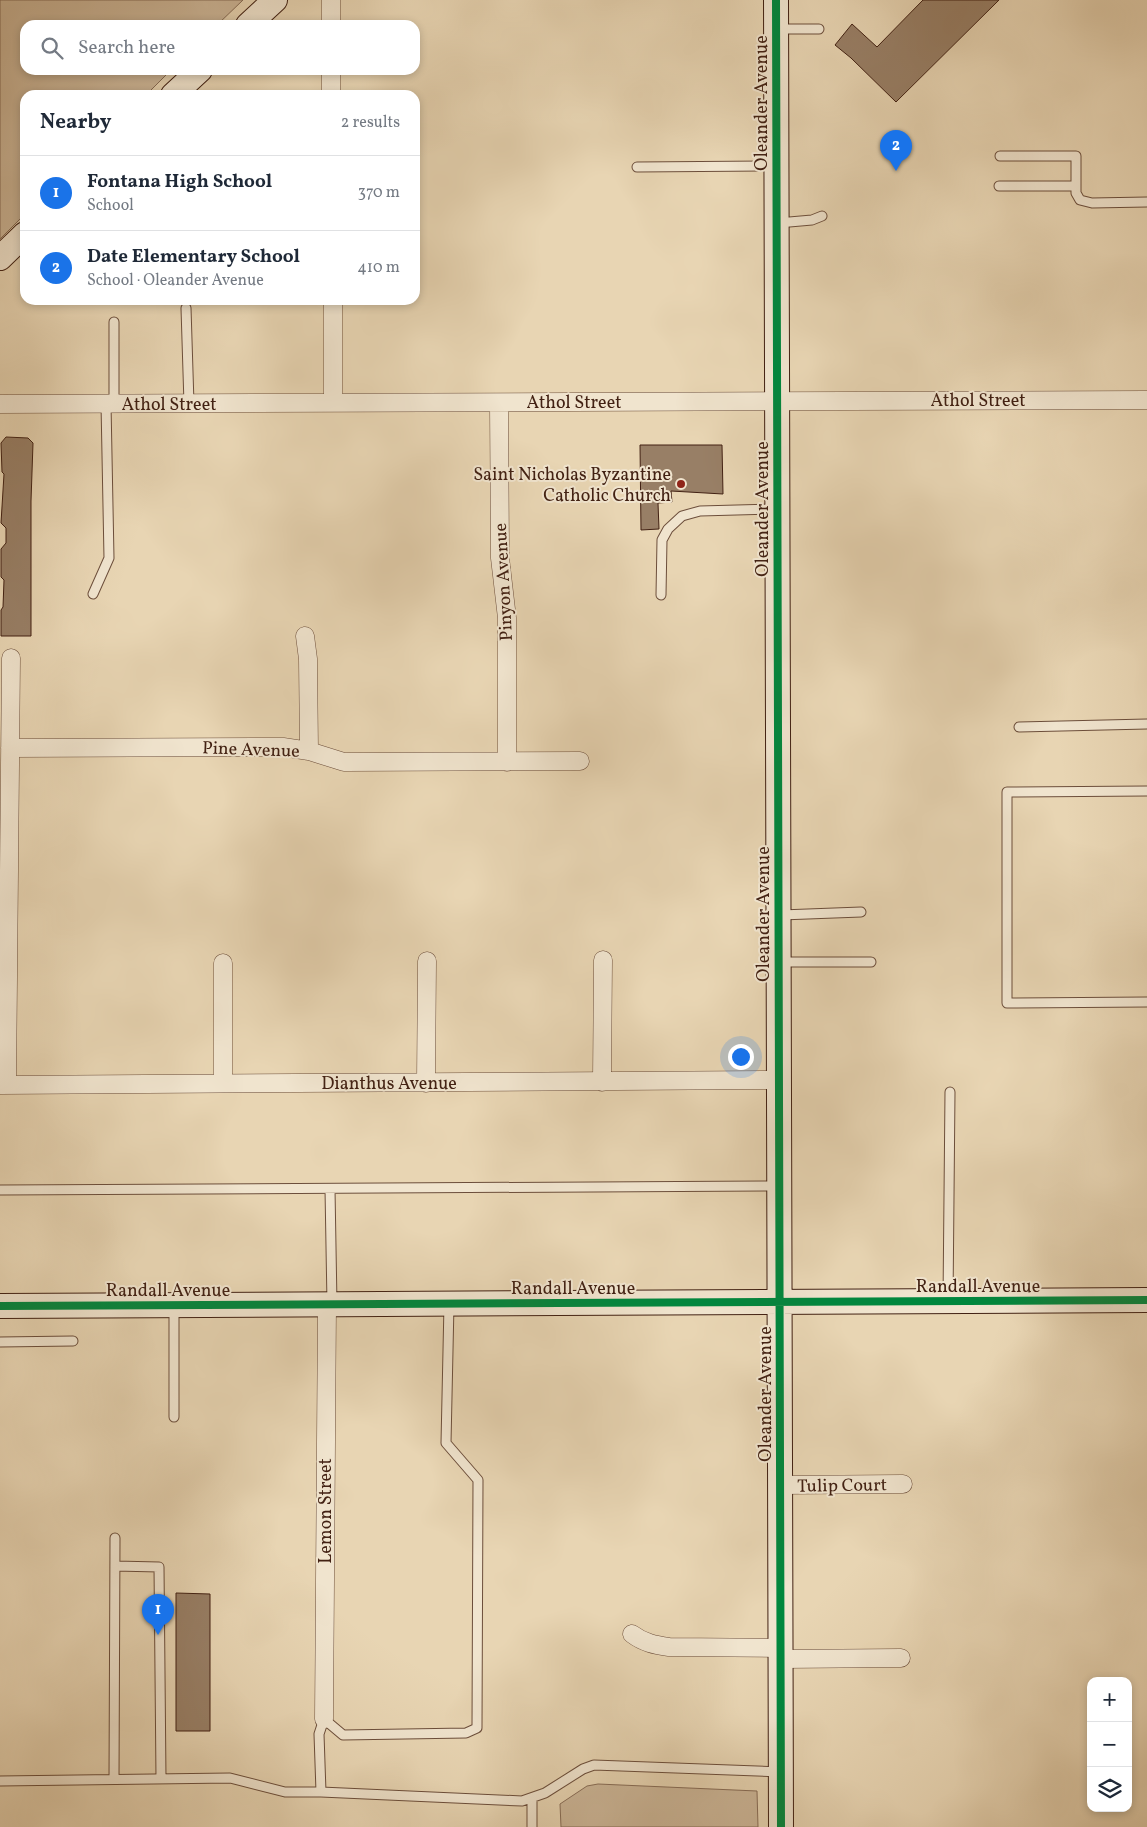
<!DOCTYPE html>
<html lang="en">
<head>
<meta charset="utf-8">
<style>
  body { margin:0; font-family:Vollkorn,serif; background:#f2f2f3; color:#1f2937 }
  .controls { position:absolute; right:15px; bottom:15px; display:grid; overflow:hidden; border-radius:10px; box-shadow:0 2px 8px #0003 }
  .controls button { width:45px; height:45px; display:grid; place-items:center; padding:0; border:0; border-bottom:1px solid #e0e1e3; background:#fff; color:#1f2937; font:25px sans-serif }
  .you { position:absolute; left:740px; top:1056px; width:18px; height:18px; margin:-12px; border:4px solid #fff; border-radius:50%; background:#1a73e8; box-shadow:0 0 0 8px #1a73e833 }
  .badge { display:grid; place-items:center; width:32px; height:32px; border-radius:50%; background:#1a73e8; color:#fff; font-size:16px; font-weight:700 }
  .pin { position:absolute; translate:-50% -41px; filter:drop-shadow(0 1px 2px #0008) }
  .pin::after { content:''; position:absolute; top:26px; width:18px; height:15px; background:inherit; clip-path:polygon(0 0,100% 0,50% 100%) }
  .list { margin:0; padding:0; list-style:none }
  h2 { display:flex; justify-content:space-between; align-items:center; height:65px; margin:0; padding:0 20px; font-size:21px }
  h2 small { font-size:16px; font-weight:400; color:#747a83 }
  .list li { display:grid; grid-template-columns:32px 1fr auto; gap:15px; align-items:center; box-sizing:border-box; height:75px; padding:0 20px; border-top:1px solid #e0e1e3 }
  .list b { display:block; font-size:19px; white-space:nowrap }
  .list p { margin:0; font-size:16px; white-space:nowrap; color:#747a83 }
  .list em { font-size:16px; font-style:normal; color:#747a83 }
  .icon { flex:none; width:28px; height:28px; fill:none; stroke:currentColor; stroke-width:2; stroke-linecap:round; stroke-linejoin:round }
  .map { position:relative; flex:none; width:1147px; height:1827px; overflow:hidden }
  .search { position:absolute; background:#fff; box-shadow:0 2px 8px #0003; left:20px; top:20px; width:400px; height:55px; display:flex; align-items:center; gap:12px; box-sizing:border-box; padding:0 18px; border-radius:15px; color:#747a83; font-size:19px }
  .panel { position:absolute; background:#fff; box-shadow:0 2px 8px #0003; left:20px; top:90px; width:400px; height:215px; border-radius:15px }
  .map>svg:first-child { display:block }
  .green { fill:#ccb698; stroke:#876c56 }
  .building { fill:#987f66; stroke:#422113 }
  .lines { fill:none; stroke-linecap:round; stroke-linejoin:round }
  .lane-casing { stroke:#6c4e3b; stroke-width:11 }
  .street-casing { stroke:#6c4e3b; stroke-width:19 }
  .secondary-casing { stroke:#422113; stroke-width:26 }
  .lane { stroke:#f0e4ce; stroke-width:9 }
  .street { stroke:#f0e4ce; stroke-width:18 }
  .secondary { stroke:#f0e4ce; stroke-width:24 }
  .cycleway-casing { stroke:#f0e4ce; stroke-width:11 }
  .cycleway { stroke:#00873e; stroke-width:8 }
  .poi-dot { fill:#8f2418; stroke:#f0e4ce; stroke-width:2 }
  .labels { text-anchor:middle; stroke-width:4; stroke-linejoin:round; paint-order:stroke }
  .street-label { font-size:18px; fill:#422113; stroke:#f0e4ce }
  .poi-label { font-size:18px; fill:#422113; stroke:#f0e4ce; text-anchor:end }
</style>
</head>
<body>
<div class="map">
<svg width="1147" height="1827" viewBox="0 0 1147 1827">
  <rect width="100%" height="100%" fill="#e8d5b3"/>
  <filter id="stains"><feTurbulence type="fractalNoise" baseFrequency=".004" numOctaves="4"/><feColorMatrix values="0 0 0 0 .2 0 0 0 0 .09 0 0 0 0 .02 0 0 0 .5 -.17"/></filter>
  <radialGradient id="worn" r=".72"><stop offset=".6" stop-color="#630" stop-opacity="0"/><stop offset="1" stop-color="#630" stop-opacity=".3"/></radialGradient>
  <path class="green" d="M0 0H243L217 25H25V70H171L146 95H25V214L0 239Z
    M598 1784 757 1791 758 1827H561L560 1804 587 1786Z"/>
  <path class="building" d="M923 0H999L896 102 851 58 835 45 852 24 877 47Z
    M6 437 28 438 33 443 31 501V636H1V610L3 607 4 580 1 577V549L6 543V528L1 523 4 474 2 472 1 443Z
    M640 445H722L723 494 671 491 672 502 658 503 659 529 641 530Z
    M176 1593 210 1594V1731H176Z"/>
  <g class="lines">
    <defs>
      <path id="lane" d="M776 29H819
        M1000 156H1076V193L1080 200 1092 203 1147 202
        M637 167 775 166
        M999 186H1076
        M778 223 812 220 822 216
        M186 308 189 404
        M114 322V404
        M93 594 109 558 106 404
        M661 595 662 540 668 529 682 516 700 511 776 509
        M1019 727 1147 724
        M1147 791 1007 792V1003L1147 1002
        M781 915 861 912
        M778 962H871
        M330 1189 332 1304
        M0 1190 777 1186
        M948 1301 950 1092
        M0 1342 73 1341
        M174 1417V1305
        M115 1566 159 1567 161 1779
        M114 1779 115 1538
        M0 1781 230 1778 285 1792H321L319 1734 324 1719 343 1735 466 1733 477 1728 478 1480 446 1443 449 1304
        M321 1792 522 1801 545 1793 583 1769 594 1765 781 1772
        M532 1827V1798"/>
      <path id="street" d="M331 0V25
        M331 70V95
        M333 300V403
        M499 403 500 558 507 618V762
        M0 404 1147 400
        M305 636 308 659 309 751
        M10 748 283 747 309 751 344 762 580 761
        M602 1082 603 960
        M223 1083V963
        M426 1083 427 961
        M0 1085 778 1080
        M7 1085 11 658
        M780 1485 903 1484
        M632 1634C644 1643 655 1645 669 1647L781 1648
        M781 1659 901 1658
        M324 1719 327 1304"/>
      <path id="secondary" d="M776 0 781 1827
        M248 25 275 0
        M173 95 200 70
        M0 258 25 234
        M0 1306 1147 1300"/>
    </defs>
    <use href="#lane" class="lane-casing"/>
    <use href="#street" class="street-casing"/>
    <use href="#secondary" class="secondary-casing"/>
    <use href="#lane" class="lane"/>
    <use href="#street" class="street"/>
    <use href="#secondary" class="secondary"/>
    <defs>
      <path id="cycleway" d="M776 0 781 1827
        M0 1306 1147 1300"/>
    </defs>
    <use href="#cycleway" class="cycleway-casing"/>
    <use href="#cycleway" class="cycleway"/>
  </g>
  <circle class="poi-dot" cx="681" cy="484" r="5"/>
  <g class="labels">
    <g class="street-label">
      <text transform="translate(761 103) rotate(-90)" y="6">Oleander Avenue</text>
      <text x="978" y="406">Athol Street</text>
      <text x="574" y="408">Athol Street</text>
      <text x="169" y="410">Athol Street</text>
      <text transform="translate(762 509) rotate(-90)" y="6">Oleander Avenue</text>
      <text transform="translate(503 582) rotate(-93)" y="6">Pinyon Avenue</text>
      <text transform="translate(251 749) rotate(2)" y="6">Pine Avenue</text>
      <text transform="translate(763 914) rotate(-90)" y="6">Oleander Avenue</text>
      <text x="389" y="1089">Dianthus Avenue</text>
      <text x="978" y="1292">Randall Avenue</text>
      <text x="573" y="1294">Randall Avenue</text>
      <text x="168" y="1296">Randall Avenue</text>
      <text transform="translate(765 1394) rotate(-90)" y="6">Oleander Avenue</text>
      <text transform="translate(842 1485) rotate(-1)" y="6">Tulip Court</text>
      <text transform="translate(325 1511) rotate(-90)" y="6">Lemon Street</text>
    </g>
    <g class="poi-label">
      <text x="671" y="480">Saint Nicholas Byzantine<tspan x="671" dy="21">Catholic Church</tspan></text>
    </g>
  </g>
  <rect width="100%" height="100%" filter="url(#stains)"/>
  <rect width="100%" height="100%" fill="url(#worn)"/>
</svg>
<div class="controls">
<button>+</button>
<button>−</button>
<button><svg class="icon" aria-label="layers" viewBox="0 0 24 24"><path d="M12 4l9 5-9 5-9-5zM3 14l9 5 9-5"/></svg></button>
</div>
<div class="you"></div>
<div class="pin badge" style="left:158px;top:1635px">1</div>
<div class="pin badge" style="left:896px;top:171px">2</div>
<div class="search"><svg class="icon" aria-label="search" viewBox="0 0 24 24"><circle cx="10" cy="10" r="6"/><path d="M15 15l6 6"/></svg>Search here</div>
<section class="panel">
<h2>Nearby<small>2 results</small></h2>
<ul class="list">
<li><span class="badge">1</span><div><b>Fontana High School</b><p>School</p></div><em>370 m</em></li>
<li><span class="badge">2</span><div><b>Date Elementary School</b><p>School · Oleander Avenue</p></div><em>410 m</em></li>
</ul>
</section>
</div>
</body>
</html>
